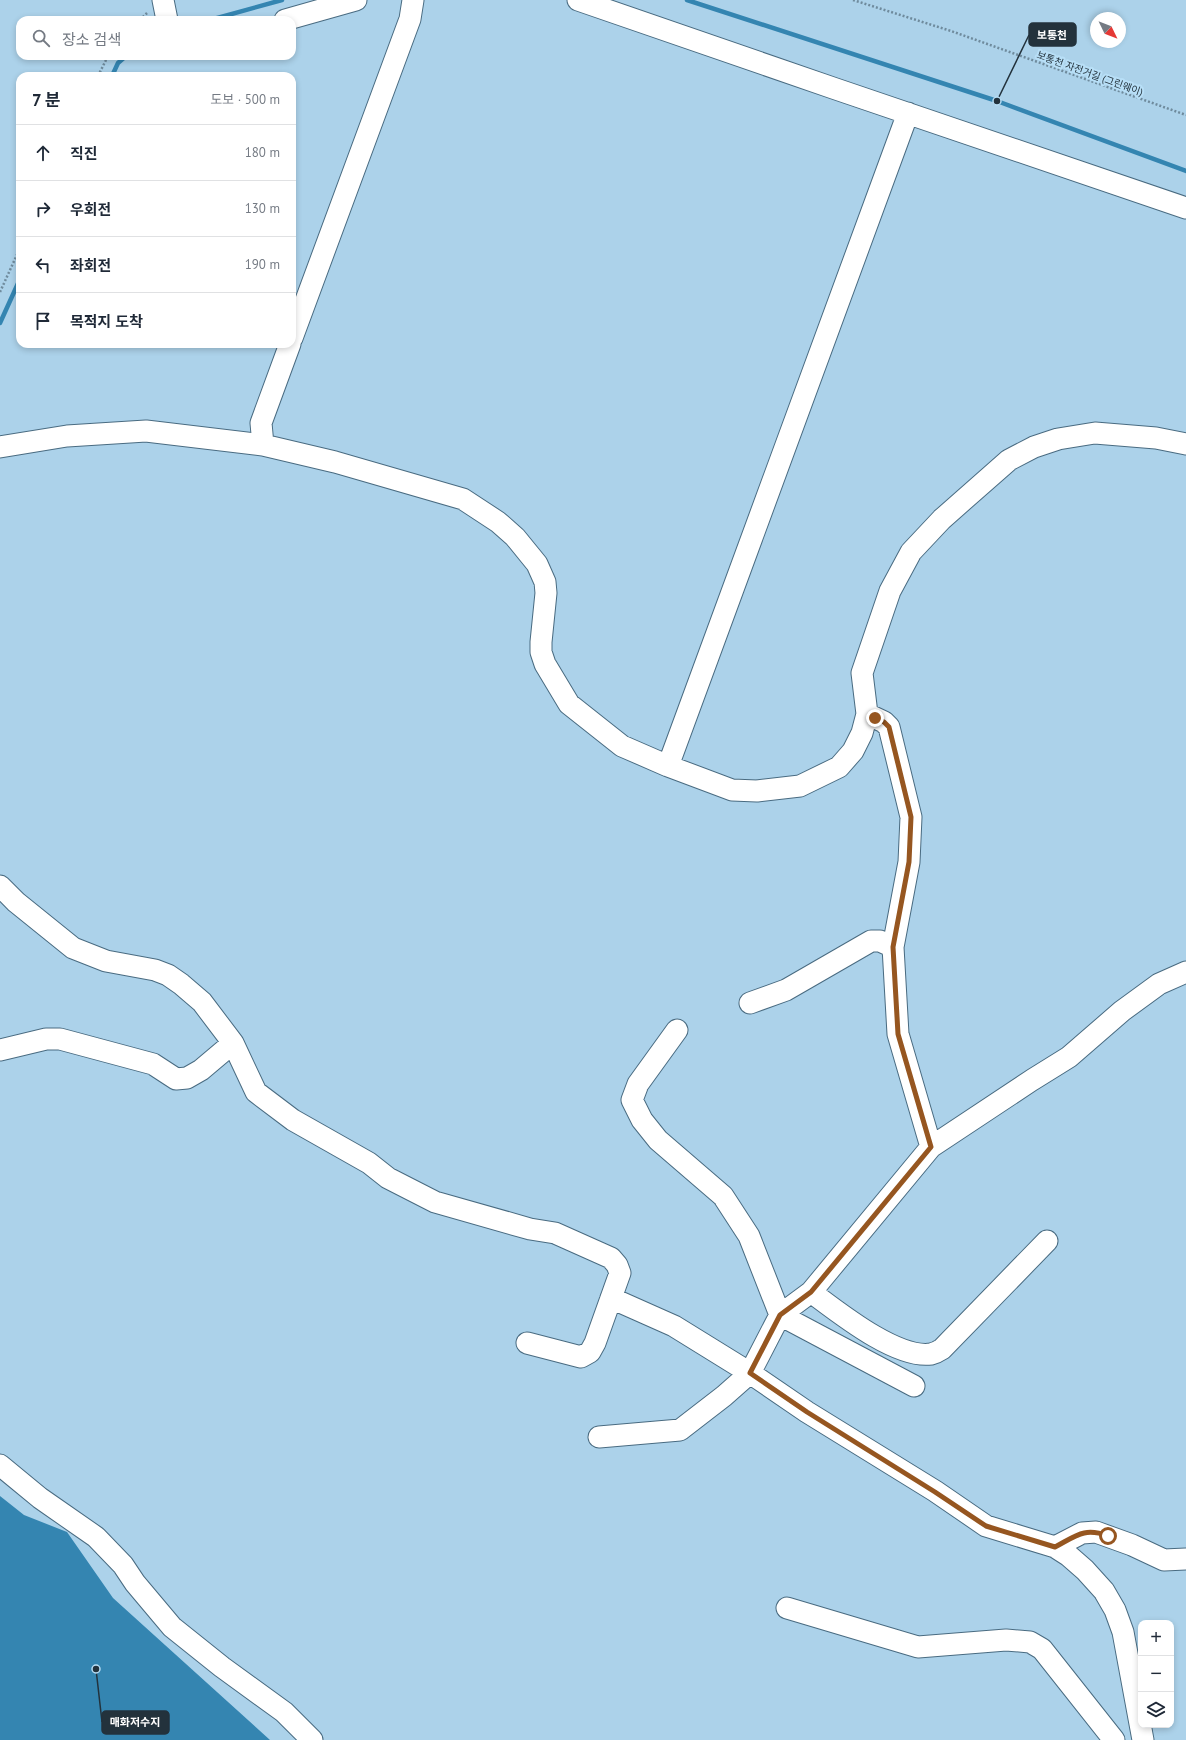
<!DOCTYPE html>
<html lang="ko">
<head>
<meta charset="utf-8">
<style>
  body { margin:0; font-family:"PT Sans","Noto Sans KR",sans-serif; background:#f2f2f3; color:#1f2937 }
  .controls { position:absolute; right:12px; bottom:12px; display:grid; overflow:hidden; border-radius:8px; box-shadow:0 2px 6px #0003 }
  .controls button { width:36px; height:36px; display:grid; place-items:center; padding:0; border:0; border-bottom:1px solid #e0e1e3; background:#fff; color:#1f2937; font:20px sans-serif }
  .compass { position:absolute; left:1090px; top:12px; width:36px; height:36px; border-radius:50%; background:#fff; box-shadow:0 2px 6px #0003; rotate:133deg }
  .stop { position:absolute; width:12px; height:12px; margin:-9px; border:3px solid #965620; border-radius:50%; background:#fff }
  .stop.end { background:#965620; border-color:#fff; box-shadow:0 1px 4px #0008 }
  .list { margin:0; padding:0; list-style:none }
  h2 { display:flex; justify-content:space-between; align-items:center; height:52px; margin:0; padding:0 16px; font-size:17px }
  h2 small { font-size:13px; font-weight:400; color:#747a83 }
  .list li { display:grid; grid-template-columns:26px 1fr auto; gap:12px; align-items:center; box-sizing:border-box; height:56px; padding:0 16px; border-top:1px solid #e0e1e3 }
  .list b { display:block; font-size:15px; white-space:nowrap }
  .list em { font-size:13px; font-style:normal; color:#747a83 }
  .icon { flex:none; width:22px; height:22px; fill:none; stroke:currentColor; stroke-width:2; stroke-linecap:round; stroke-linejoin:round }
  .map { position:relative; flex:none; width:1186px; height:1740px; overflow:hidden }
  .search { position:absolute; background:#fff; box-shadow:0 2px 6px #0003; left:16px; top:16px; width:280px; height:44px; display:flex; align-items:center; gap:10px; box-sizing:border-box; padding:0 14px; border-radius:12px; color:#747a83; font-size:15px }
  .panel { position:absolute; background:#fff; box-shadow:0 2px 6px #0003; left:16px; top:72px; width:280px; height:276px; border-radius:12px }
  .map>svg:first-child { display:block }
  .water { fill:#3485b1 }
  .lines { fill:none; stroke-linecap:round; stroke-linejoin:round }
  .stream { stroke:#3485b1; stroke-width:4.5 }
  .minor-casing { stroke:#496b81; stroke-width:23 }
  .path { stroke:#6f8b9d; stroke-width:2.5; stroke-dasharray:2 2; stroke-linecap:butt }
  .minor { stroke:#fff; stroke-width:21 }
  .route { stroke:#965620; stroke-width:5 }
  .labels { text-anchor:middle; stroke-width:4; stroke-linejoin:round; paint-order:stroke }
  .street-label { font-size:10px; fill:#23323c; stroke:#b8dff7 }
  .leader { fill:none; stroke:#23323c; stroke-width:1.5 }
  .callout-dot { fill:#23323c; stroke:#b8dff7; stroke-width:1.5 }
  .callout { fill:#23323c; stroke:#23323c; stroke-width:1.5 }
  .callout-label { font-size:11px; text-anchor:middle; font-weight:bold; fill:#fff }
</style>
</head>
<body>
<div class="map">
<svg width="1186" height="1740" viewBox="0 0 1186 1740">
  <rect width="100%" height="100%" fill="#acd2ea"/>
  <path class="water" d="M0 1496 24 1515 67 1532 113 1598 270 1740H0Z"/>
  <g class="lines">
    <path class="stream" d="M687 0 997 101 1186 171
      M210 20 282 0
      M112 76 118 63 126 56
      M0 323 20 279"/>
    <defs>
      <path id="minor" d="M163 0 167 20
        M578 0 833 88 1186 208
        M285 20 356 0
        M292 338 410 19 413 0
        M263 445 261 423 290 344
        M0 447 67 436 146 431 263 445 335 462 463 499 498 522 515 537 537 564 545 582 546 593 541 642V652L545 664 569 704 622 746 668 766 732 790 757 791 800 786 839 767 853 751 862 733 867 714 862 673 890 591 911 552 942 519 1009 460 1034 447 1058 439 1095 433 1156 438 1186 444
        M867 714 884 722 889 727 911 817 909 862 893 947 898 1034 931 1147
        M668 766 908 113
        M0 886 16 902 73 948 106 961 155 970 168 975 181 984 202 1002 233 1043 256 1092 293 1120 369 1163 388 1178 435 1202 530 1229 555 1233 611 1258 617 1265 620 1273 595 1343 590 1352 581 1357 527 1343
        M750 1003 786 990 871 941H880L893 947
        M0 1050 46 1039H60L153 1064 176 1079 187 1078 201 1070 233 1043
        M811 1292C838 1312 896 1359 931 1354 935 1353 939 1351 942 1349L1047 1241
        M611 1298 674 1326 750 1373 807 1412 935 1491 986 1526 1055 1547 1069 1556 1085 1570 1104 1591 1115 1610 1123 1632 1143 1740
        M914 1386 780 1315 811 1292 931 1147 1032 1080 1069 1057 1122 1011 1159 984 1186 972
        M599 1437 680 1430 724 1396 750 1373 780 1315 749 1236 723 1196 658 1140 642 1120 632 1100 638 1084 677 1030
        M0 1465 40 1498 96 1537 123 1565 135 1583 172 1627 222 1667 284 1712 312 1740
        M1055 1547 1082 1533 1096 1532 1132 1545 1164 1560 1186 1559
        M787 1608 918 1647 1006 1640 1030 1642 1042 1649 1114 1740"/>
    </defs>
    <use href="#minor" class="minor-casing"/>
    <path class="path" d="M853 0 951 31 1186 115
      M140 20 147 13
      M98 76 108 56
      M0 292 20 248"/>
    <use href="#minor" class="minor"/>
  </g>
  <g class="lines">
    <path class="route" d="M875 718 884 722 889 727 911 817 909 862 893 947 898 1034 931 1147 811 1292 780 1315 750 1373 807 1412 935 1492 986 1526 1055 1547C1076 1536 1084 1527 1108 1536"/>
  </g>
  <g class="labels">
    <g class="street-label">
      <text transform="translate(1090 73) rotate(20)" y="4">보통천 자전거길 (그린웨이)</text>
    </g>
  </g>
  <path class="leader" d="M997 101L1029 35M96 1669L102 1722"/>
  <g class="callout-dot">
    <circle cx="997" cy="101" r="4"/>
    <circle cx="96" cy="1669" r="4"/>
  </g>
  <g class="callout">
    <rect x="1029" y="23" width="47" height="23" rx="4"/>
    <rect x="102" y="1711" width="67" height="23" rx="4"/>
  </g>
  <g class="callout-label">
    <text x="1052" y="39">보통천</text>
    <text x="135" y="1726">매화저수지</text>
  </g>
</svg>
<div class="controls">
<button>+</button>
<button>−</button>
<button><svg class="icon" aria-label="layers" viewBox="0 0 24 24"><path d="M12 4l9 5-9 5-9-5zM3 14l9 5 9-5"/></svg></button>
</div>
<svg class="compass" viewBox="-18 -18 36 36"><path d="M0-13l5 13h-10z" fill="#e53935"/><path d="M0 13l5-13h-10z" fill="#747a83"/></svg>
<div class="stop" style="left:1108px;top:1536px"></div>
<div class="stop end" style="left:875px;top:718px"></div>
<div class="search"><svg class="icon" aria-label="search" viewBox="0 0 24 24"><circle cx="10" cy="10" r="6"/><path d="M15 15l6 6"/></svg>장소 검색</div>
<section class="panel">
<h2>7 분<small>도보 · 500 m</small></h2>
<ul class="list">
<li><svg class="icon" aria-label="ahead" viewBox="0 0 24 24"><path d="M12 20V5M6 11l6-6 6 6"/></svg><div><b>직진</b></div><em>180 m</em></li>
<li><svg class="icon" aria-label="right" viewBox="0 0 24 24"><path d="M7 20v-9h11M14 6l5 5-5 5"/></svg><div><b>우회전</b></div><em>130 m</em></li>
<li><svg class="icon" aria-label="left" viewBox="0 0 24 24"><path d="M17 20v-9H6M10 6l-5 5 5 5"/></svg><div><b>좌회전</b></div><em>190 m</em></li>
<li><svg class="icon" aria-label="arrive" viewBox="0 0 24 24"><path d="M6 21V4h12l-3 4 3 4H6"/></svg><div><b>목적지 도착</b></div></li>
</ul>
</section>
</div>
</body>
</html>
